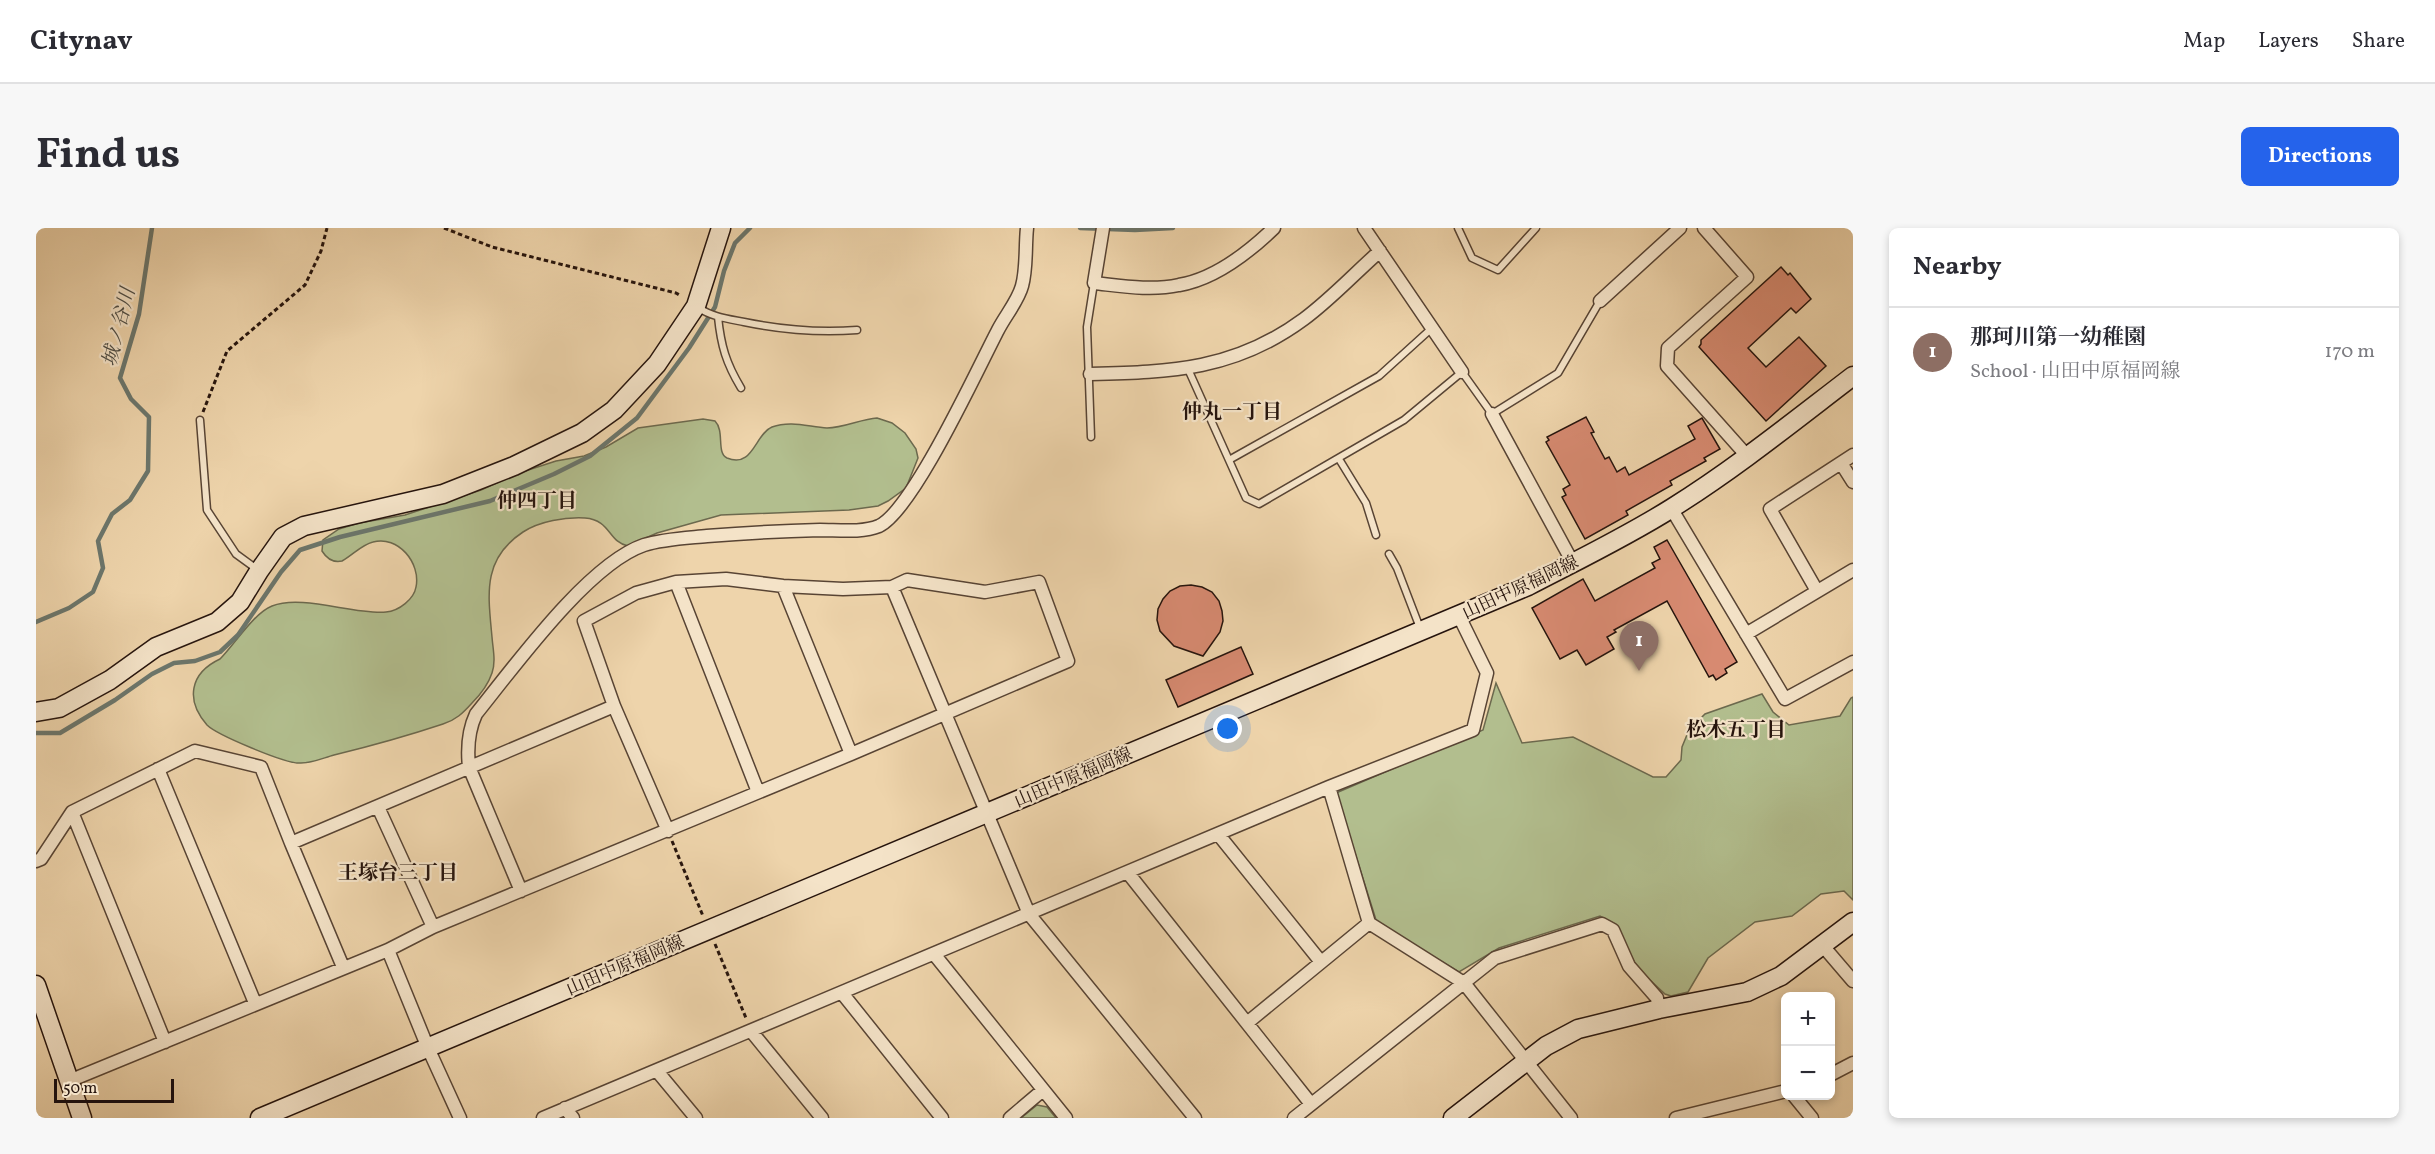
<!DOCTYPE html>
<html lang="en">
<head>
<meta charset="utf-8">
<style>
  body { margin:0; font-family:Vollkorn,"Noto Serif JP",serif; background:#f7f7f7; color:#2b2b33 }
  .controls { position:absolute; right:18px; bottom:18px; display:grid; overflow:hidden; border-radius:9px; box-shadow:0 3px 9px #0003 }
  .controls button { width:54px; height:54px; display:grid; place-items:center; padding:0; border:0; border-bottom:2px solid #e1e1e2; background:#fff; color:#2b2b33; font:30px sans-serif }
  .scale { position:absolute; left:18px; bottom:15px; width:120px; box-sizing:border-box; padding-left:6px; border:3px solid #26140d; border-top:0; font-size:16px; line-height:21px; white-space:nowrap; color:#26140d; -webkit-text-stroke:4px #f4e3c8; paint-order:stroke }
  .you { position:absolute; left:1192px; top:501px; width:21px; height:21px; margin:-15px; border:4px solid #fff; border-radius:50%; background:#1a73e8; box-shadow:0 0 0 9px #1a73e833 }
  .badge { display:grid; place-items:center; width:39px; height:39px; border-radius:50%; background:#2563eb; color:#fff; font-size:20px; font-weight:700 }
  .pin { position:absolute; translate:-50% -50px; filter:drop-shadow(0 2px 3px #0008) }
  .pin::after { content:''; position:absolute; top:32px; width:21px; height:18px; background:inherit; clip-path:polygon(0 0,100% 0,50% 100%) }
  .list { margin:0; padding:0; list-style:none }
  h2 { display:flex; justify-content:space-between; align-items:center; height:78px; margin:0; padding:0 24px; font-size:26px }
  h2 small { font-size:20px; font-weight:400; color:#7c7c81 }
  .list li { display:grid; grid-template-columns:39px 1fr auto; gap:18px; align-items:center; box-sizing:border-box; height:90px; padding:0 24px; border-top:2px solid #e1e1e2 }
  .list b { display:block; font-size:22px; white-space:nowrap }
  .list p { margin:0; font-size:20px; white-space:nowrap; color:#7c7c81 }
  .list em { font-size:20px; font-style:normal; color:#7c7c81 }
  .map { position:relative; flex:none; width:1817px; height:890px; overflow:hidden; border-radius:9px }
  header { display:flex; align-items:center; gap:36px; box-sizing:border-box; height:84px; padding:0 30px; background:#fff; border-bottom:2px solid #e1e1e2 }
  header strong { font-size:28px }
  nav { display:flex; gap:33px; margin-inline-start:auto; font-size:21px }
  .intro { display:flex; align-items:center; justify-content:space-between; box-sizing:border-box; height:144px; padding:0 36px }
  h1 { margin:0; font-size:42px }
  .button { padding:15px 27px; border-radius:9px; background:#2563eb; color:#fff; font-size:21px; font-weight:700 }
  main { display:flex; gap:36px; padding:0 36px }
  aside { flex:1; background:#fff; border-radius:9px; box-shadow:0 3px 9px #0003 }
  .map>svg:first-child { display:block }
  .green { fill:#b2be8e; stroke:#6c694e; stroke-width:1.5 }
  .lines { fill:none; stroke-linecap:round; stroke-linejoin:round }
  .stream { stroke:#6b766c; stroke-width:4.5 }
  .building { fill:#d78a71; stroke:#26140d; stroke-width:1.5 }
  .lane-casing { stroke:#584434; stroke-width:9 }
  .street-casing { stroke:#584434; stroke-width:15 }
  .secondary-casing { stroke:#26140d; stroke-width:21 }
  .path { stroke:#26140d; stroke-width:3; stroke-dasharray:4.5 3; stroke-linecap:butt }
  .lane { stroke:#f4e3c8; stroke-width:6 }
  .street { stroke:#f4e3c8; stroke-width:12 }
  .secondary { stroke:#f4e3c8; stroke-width:18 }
  .labels { text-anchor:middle; stroke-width:4.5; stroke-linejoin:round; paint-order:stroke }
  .street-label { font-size:18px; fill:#26140d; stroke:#f4e3c8 }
  .water-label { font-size:20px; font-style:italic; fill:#4e4d45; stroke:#f4e3c8 }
  .neighbourhood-label { font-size:20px; font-weight:bold; fill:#26140d; stroke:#f4e3c8 }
</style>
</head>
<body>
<header>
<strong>Citynav</strong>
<nav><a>Map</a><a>Layers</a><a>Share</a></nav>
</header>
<div class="intro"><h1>Find us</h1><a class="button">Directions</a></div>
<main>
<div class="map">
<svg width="1817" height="890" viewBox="0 0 1817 890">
  <rect width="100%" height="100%" fill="#eed4ab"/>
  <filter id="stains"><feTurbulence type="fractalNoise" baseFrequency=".00333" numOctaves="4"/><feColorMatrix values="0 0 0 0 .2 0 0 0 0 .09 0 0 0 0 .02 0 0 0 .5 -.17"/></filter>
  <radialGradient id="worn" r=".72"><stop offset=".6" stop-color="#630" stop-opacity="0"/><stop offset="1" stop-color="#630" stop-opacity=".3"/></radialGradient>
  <path class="green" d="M841 190 856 195 869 205 880 221 882 230 870 260 852 273 842 278 813 282 685 287 621 305 592 318C572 314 575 292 549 290 529 289 504 293 487 304 446 331 452 366 456 409 457 422 460 433 456 445 452 457 444 467 436 475 427 485 420 492 407 496 371 508 335 518 298 527 287 530 274 536 263 535 248 535 181 507 171 497 149 472 154 445 184 431 198 417 218 385 236 378 266 366 318 387 350 384 363 383 378 371 380 359 385 335 362 307 337 314 325 317 317 327 306 333 297 335 291 331 286 323L287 312 303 301 323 295 369 287 445 262 483 245 520 233 548 228 570 219 602 200 667 191 679 193C689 203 680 225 691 230 717 241 719 206 736 199 755 192 773 199 791 200 808 200 825 191 841 190Z
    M1460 455 1486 515 1537 509 1617 549H1630L1645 532 1646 519 1653 502 1669 486 1726 466 1737 484 1753 497 1804 488 1815 470 1817 469V672L1808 663 1785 666 1756 688 1719 694 1672 730 1652 764 1635 768 1629 766 1602 741 1579 696 1564 688 1463 720 1423 744 1341 695 1300 565 1447 502Z
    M1001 877 1011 879 1020 890H985Z"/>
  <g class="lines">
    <path class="stream" d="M1044 0 1099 2 1137 0
      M0 394 33 380 57 364 67 340 62 313 76 286 94 272 112 243 113 189 95 171 84 150 103 86 116 0
      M0 505H24L79 472 116 446 138 435 159 433 184 424 202 407 245 344 264 322 304 309 454 273 518 246 554 228 601 190 653 120 679 79 688 43 699 15 714 0"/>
  </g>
  <path class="building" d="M1745 39 1752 47 1754 45 1775 71 1760 85 1755 80 1712 120 1730 139 1763 109 1790 138 1730 193 1663 119 1665 116V112Z
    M1550 189 1558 204 1555 205 1569 231 1573 229 1581 244 1589 239 1593 247 1659 211 1652 198 1666 190 1684 221 1668 230 1670 233 1634 253 1636 257 1590 283 1592 287 1549 311 1526 269 1530 267 1527 261 1534 257 1510 214 1513 212 1511 209Z
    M1631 312 1701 434 1689 441 1691 445 1680 452 1677 447 1673 449 1631 373 1578 402 1580 404 1571 409 1578 421 1550 437 1541 422 1524 431 1496 380 1547 351 1559 373 1619 340 1616 335 1624 331 1618 319Z
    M1155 357 1166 359 1176 364 1183 373 1186 383 1187 393 1184 404 1167 428 1138 418 1124 403 1121 392 1122 381 1127 371 1134 363 1144 358Z
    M1205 419 1217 446 1142 479 1130 452Z"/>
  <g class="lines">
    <defs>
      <path id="lane" d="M1422 0 1436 30 1462 42 1500 0
        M663 80C676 89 693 91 708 94 747 102 782 105 821 102
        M682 89C685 118 690 135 705 160
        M1152 141 1210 270 1223 276 1368 192 1426 144 1456 186 1522 145 1564 73
        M164 192 171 282 200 326 222 342
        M1055 209 1051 99 1058 55
        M1303 231 1330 275 1340 307
        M1193 232 1343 148 1396 100
        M1353 326 1361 340 1384 400"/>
      <path id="street" d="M1067 0 1058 55C1086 58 1115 63 1143 57 1179 51 1212 25 1238 0
        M1328 0 1426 144
        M1668 0 1711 49 1632 120 1631 138 1712 229
        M1564 73 1644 0
        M1054 146C1136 144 1199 142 1268 91 1295 71 1319 45 1344 23
        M1456 186 1537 335
        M1805 235 1817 254
        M1635 280 1749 471 1817 434
        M640 354 722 564
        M747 358 815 526
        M856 359 993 686 1159 890
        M1781 363 1734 281 1817 227
        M1710 406 1817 342
        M122 541 219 775
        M342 579 397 699
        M36 584 129 814
        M1182 606 1285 734
        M255 615 307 739
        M0 633 5 631 36 584 159 523 225 539 255 615 578 478 632 603
        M1092 645 1275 876
        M485 663 433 539C431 520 432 503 440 486 478 439 552 336 608 317 627 311 651 310 671 308 709 305 746 303 784 302 802 302 826 305 843 298 877 282 942 140 962 102 969 88 982 73 986 58 991 40 989 19 991 0
        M1333 695 1428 755 1535 890
        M1787 718 1817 753
        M352 722 392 820 424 890
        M898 726 1030 890
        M806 765 906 890
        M1211 795 1333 695 1293 559
        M715 803 786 890
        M621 843 660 890
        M1794 847 1817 835
        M33 853 352 722 397 699 815 526 1032 433 1003 354 949 364 871 352 856 359 807 361 747 358 690 351 640 354 600 365 548 393 578 478
        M1758 868 1776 890
        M529 880 537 890
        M507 890 1293 559 1437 502 1451 445 1423 388
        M974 890 1007 862
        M1258 890 1459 730 1566 696 1577 702 1593 738 1621 770 1623 781
        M1640 890 1750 863"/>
      <path id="secondary" d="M0 484 23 480 74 452 120 419 181 394 204 374 223 343 247 309 268 298 407 266 478 238 546 205 578 182 621 136 660 78 685 0
        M0 757 46 890
        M224 890 1492 358C1540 333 1590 309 1636 280 1700 240 1758 193 1817 148
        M1417 890 1510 818 1542 801 1623 781 1711 764 1745 748 1817 694"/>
    </defs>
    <use href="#lane" class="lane-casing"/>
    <use href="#street" class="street-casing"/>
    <use href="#secondary" class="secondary-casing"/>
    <path class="path" d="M408 0 456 19 640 65 645 68
      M167 184 191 123 269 57 285 23 291 0
      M636 613 667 688
      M679 716 710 790"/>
    <use href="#lane" class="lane"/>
    <use href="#street" class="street"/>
    <use href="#secondary" class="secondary"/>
  </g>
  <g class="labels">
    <g class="street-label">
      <text transform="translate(1484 359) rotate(-25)" y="6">山田中原福岡線</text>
      <text transform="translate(1037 549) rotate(-23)" y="6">山田中原福岡線</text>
      <text transform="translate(589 737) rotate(-23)" y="6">山田中原福岡線</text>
    </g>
    <g class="water-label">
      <text transform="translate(82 99) rotate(-76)" y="7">城ノ谷川</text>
    </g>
    <g class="neighbourhood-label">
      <text x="1196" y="190">仲丸一丁目</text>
      <text x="501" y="279">仲四丁目</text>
      <text x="1700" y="508">松木五丁目</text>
      <text x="362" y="651">王塚台三丁目</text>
    </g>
  </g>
  <rect width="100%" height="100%" filter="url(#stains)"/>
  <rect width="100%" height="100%" fill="url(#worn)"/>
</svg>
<div class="controls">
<button>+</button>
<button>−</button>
</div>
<div class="scale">50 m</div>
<div class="you"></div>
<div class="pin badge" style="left:1603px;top:443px;background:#8d6e63">1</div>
</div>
<aside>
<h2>Nearby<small></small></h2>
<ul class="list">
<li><span class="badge" style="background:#8d6e63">1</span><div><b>那珂川第一幼稚園</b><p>School · 山田中原福岡線</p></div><em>170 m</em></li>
</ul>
</aside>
</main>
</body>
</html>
